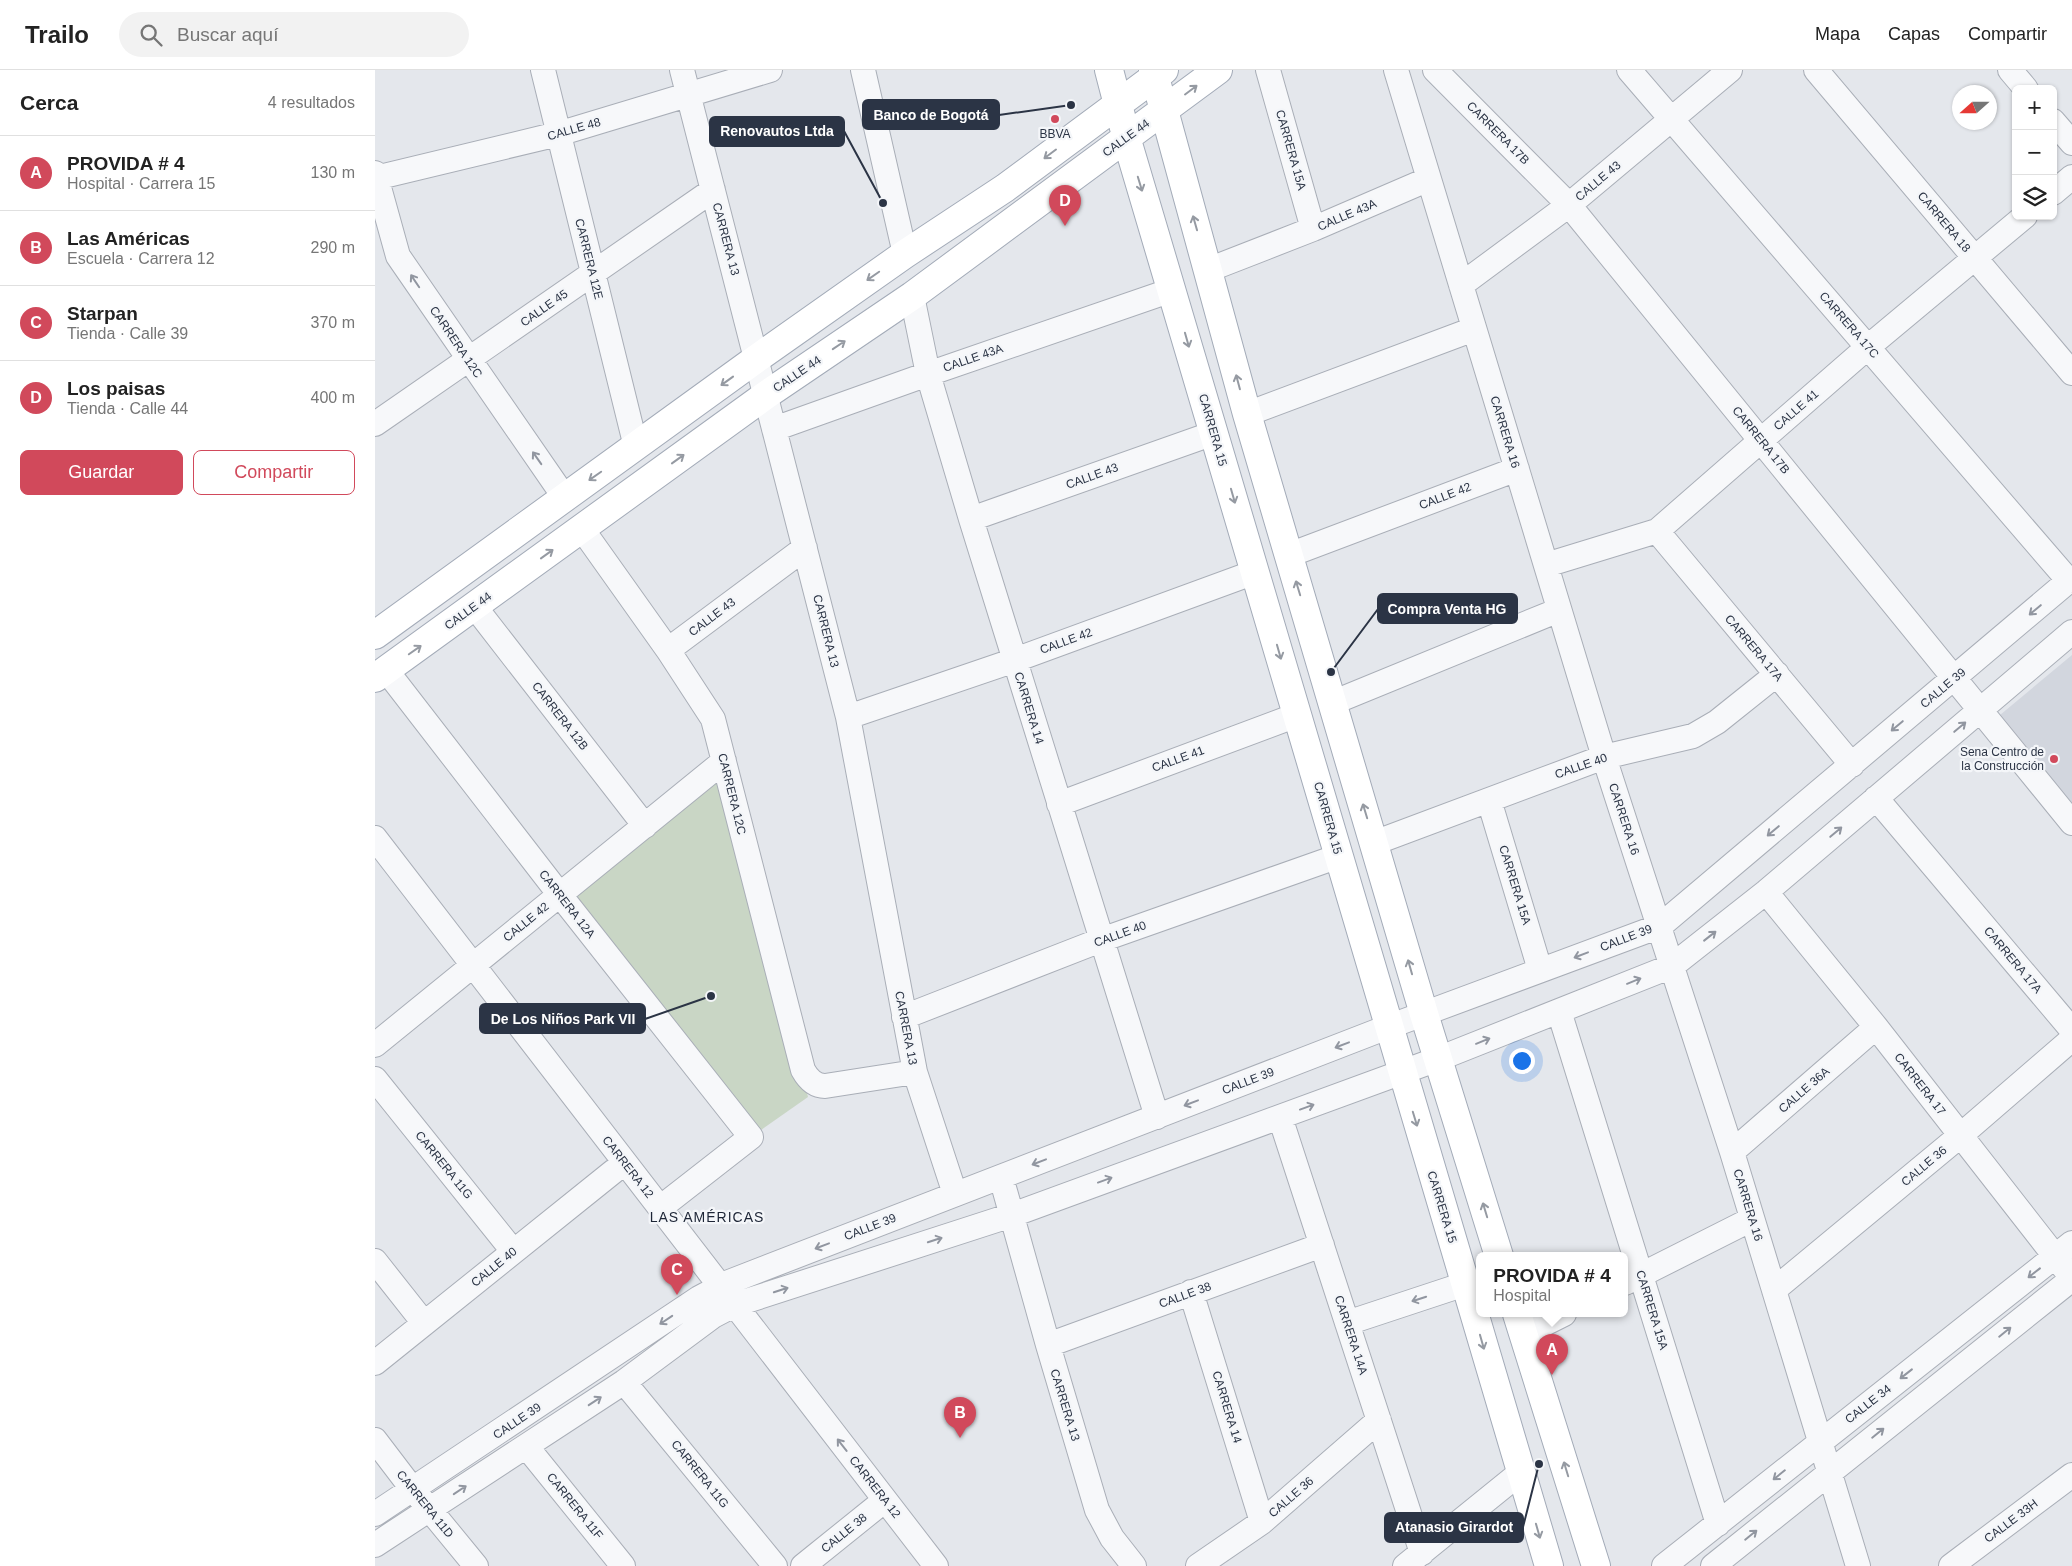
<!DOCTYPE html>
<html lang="es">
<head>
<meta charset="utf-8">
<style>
  body { margin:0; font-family:Arial,sans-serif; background:#f2f2f2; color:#222 }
  .controls { position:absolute; right:15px; top:15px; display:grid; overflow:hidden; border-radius:8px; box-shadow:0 1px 4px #0004 }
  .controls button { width:45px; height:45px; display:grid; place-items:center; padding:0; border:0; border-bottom:1px solid #e0e0e0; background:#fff; color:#222; font:25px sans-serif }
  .compass { position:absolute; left:1577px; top:15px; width:45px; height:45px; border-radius:50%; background:#fff; box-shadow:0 1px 4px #0004; rotate:249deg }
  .you { position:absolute; left:1146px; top:990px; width:18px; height:18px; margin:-12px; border:4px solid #fff; border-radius:50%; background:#1a73e8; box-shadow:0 0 0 8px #1a73e833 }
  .badge { display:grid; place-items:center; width:32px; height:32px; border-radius:50%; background:#d1495b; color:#fff; font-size:16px; font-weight:700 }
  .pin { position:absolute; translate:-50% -41px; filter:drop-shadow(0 1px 2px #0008) }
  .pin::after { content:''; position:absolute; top:26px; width:18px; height:15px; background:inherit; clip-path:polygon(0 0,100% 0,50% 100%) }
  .popup { position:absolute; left:1101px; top:1182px; width:152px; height:65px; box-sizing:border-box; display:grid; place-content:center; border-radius:8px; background:#fff; filter:drop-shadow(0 1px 4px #0005); font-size:16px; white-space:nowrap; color:#767676 }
  .popup b { font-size:19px; color:#222 }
  .popup::after { content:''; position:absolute; left:50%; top:100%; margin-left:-10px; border:10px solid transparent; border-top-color:#fff }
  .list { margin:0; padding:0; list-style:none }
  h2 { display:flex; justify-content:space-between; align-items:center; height:65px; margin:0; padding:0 20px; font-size:21px }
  h2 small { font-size:16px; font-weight:400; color:#767676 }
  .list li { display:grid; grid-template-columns:32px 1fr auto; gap:15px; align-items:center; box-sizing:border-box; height:75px; padding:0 20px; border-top:1px solid #e0e0e0 }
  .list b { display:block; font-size:19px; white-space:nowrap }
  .list p { margin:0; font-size:16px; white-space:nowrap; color:#767676 }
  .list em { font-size:16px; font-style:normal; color:#767676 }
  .actions { display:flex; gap:10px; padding:15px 20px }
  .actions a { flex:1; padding:11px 0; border:1px solid #d1495b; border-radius:8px; text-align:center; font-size:18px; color:#d1495b }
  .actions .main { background:#d1495b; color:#fff }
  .icon { flex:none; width:28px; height:28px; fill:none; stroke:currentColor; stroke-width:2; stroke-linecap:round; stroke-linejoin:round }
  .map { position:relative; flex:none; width:1697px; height:1496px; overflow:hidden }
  header { display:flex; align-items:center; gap:30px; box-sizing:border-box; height:70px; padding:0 25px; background:#fff; border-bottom:1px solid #e0e0e0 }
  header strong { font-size:24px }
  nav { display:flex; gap:28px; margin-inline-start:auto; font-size:18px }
  .search { width:350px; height:45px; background:#f2f2f2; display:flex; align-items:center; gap:12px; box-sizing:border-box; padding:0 18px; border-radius:28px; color:#767676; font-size:19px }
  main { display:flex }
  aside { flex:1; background:#fff }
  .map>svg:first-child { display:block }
  .built { fill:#d2d6de }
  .green { fill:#c9d6c5 }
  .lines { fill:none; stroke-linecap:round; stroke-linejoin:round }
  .minor-casing { stroke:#a9aeb7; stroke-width:26 }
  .major-casing { stroke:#a3abb8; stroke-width:30 }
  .minor { stroke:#f7f8fa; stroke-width:24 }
  .major { stroke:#fff; stroke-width:28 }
  .oneway { stroke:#959aa2 }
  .oneway2 { stroke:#9196a0 }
  .poi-dot { fill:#d1495b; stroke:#f4f6f9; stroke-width:2 }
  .labels { text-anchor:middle; stroke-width:4.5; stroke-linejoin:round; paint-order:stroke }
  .street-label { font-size:12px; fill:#2b3445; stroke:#f4f6f9 }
  .poi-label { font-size:12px; fill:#2b3445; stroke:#f4f6f9 }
  .neighbourhood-label { font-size:14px; letter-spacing:1px; fill:#1d2536; stroke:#f4f6f9 }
  .leader { fill:none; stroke:#2b3445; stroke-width:2 }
  .callout-dot { fill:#2b3445; stroke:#f4f6f9; stroke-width:2 }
  .callout { fill:#2b3445; stroke:#2b3445; stroke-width:2 }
  .callout-label { font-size:14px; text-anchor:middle; font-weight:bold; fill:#fff }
</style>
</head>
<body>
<header>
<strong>Trailo</strong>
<div class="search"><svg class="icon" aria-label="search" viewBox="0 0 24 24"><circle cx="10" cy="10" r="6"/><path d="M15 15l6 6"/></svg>Buscar aquí</div>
<nav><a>Mapa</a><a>Capas</a><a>Compartir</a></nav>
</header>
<main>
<aside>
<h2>Cerca<small>4 resultados</small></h2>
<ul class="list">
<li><span class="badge">A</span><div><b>PROVIDA # 4</b><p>Hospital · Carrera 15</p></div><em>130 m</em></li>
<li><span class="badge">B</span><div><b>Las Américas</b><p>Escuela · Carrera 12</p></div><em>290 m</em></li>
<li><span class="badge">C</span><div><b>Starpan</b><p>Tienda · Calle 39</p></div><em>370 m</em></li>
<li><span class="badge">D</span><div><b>Los paisas</b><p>Tienda · Calle 44</p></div><em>400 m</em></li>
</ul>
<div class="actions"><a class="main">Guardar</a><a>Compartir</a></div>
</aside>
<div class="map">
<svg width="1697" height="1496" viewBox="0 0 1697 1496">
  <rect width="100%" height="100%" fill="#e4e7ec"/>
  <path class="built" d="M1697 585V733L1625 645Z"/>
  <path class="green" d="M349 691 433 1027 376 1067 185 825Z"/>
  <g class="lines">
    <defs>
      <path id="minor" d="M168 0 261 377
        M307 0 473 647 540 1002 580 1124
        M488 0 530 184
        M893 0 938 159
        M1021 0 1229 687 1357 1082 1483 1496
        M1060 0 1194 135 1697 753
        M1254 0 1694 511
        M1441 0 1697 303
        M1635 0 1651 19
        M1678 51 1697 73
        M0 103 23 186 190 428
        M0 108 183 64 395 0
        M1678 123 1697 107
        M833 200 938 159 1054 109
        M1086 215 1194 135 1355 0
        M537 226 553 304 596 449 782 1047
        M872 344 1099 259
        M0 354 338 120
        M399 359 553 304 797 220
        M596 449 839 363
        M207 459 293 580 338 649 428 1000C433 1009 440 1016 450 1016L540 1002
        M1282 461 1477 695
        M914 485 1142 399
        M1171 495 1282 461 1493 277 1650 146
        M100 537 270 756
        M293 580 430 478
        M11 600 185 825 376 1067 285 1138
        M957 633 1184 540
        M473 647 640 590 880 502
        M1501 728 1697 960
        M1114 730 1165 900
        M684 734 922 645
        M0 768 561 1496
        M999 773 1229 687 1318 666 1342 652 1402 604
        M1391 822 1501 957 1697 1208
        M1184 941 1343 1454
        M529 947 726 870 964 786
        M0 975 349 691
        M0 1009 138 1181
        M905 1047 1047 1483
        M1357 1082 1501 957
        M626 1107 673 1275 722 1440 737 1468 759 1496
        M0 1191 49 1253
        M1250 1213 1377 1149
        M1399 1220 1586 1065 1697 969
        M816 1222 887 1452
        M972 1253 1090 1214
        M1149 1264 1189 1244
        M673 1275 947 1175
        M0 1293 239 1101
        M249 1312 400 1496
        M0 1370 32 1412 101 1496
        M151 1376 248 1496
        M0 1444 324 1228 354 1212 1005 960 1285 856 1697 508
        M0 1475 249 1312 338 1246 359 1235 637 1145 1063 989 1297 896 1391 822 1697 562
        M428 1496 510 1430
        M823 1496 887 1452 1004 1350
        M1030 1496 1146 1402
        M1289 1496 1697 1173
        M1338 1496 1697 1209
        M1576 1496 1697 1405"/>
      <path id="major" d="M734 0 754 77 1174 1496
        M778 0 872 344 1049 944 1124 1186
        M0 565 381 289 530 184 630 118 789 0
        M0 608 391 325 537 226 843 0
        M1142 1244 1221 1496"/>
    </defs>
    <use href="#minor" class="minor-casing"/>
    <use href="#major" class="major-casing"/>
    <use href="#minor" class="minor"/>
    <use href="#major" class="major"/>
  </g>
  <defs><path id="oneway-shaft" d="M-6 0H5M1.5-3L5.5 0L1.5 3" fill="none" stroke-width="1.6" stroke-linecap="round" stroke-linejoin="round" transform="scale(1.25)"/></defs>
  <g class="oneway">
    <use href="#oneway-shaft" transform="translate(816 20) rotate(-37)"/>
    <use href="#oneway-shaft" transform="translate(675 84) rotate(143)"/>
    <use href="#oneway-shaft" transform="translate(765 114) rotate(73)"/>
    <use href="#oneway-shaft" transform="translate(820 153) rotate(-106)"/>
    <use href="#oneway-shaft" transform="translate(498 206) rotate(145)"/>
    <use href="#oneway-shaft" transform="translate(812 270) rotate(74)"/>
    <use href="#oneway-shaft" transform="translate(464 275) rotate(-34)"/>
    <use href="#oneway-shaft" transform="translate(352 311) rotate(144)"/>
    <use href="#oneway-shaft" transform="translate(863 312) rotate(-105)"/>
    <use href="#oneway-shaft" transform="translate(303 389) rotate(-36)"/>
    <use href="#oneway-shaft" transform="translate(220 406) rotate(145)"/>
    <use href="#oneway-shaft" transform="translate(858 426) rotate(74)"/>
    <use href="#oneway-shaft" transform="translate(172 484) rotate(-36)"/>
    <use href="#oneway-shaft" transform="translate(923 518) rotate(-107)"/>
    <use href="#oneway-shaft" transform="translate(40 580) rotate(-35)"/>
    <use href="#oneway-shaft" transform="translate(904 582) rotate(74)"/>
    <use href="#oneway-shaft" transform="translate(990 741) rotate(-107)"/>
    <use href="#oneway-shaft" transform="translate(1035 897) rotate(-106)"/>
    <use href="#oneway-shaft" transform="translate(1040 1049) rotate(73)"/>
    <use href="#oneway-shaft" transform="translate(1110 1140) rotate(-107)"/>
    <use href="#oneway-shaft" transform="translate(1107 1272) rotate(74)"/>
    <use href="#oneway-shaft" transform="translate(1191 1399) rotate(-107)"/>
    <use href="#oneway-shaft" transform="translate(1163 1461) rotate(74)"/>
  </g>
  <g class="oneway2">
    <use href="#oneway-shaft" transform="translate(40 211) rotate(-124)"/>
    <use href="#oneway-shaft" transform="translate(162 388) rotate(-125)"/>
    <use href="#oneway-shaft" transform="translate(1660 540) rotate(140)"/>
    <use href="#oneway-shaft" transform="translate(1522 656) rotate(140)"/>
    <use href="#oneway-shaft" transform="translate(1585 657) rotate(-40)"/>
    <use href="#oneway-shaft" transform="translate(1398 761) rotate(140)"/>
    <use href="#oneway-shaft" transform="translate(1461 762) rotate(-40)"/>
    <use href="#oneway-shaft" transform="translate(1335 866) rotate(-38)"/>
    <use href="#oneway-shaft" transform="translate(1206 885) rotate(159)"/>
    <use href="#oneway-shaft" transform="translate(1259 911) rotate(-22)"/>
    <use href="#oneway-shaft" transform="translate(1108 971) rotate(-22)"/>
    <use href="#oneway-shaft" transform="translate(967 975) rotate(159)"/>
    <use href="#oneway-shaft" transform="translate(816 1033) rotate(159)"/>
    <use href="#oneway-shaft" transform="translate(932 1037) rotate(-20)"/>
    <use href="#oneway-shaft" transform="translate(664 1092) rotate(159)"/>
    <use href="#oneway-shaft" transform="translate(730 1110) rotate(-20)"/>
    <use href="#oneway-shaft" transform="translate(560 1170) rotate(-18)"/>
    <use href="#oneway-shaft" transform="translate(447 1176) rotate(159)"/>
    <use href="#oneway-shaft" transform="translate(1659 1203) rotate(142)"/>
    <use href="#oneway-shaft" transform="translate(406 1220) rotate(-18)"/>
    <use href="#oneway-shaft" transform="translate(1044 1229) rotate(162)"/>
    <use href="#oneway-shaft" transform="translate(291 1250) rotate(146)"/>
    <use href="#oneway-shaft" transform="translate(1630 1262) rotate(-39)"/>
    <use href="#oneway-shaft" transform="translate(1531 1304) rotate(142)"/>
    <use href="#oneway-shaft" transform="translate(220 1331) rotate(-33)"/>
    <use href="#oneway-shaft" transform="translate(1503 1363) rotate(-39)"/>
    <use href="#oneway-shaft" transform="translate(467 1375) rotate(-128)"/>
    <use href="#oneway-shaft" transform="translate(1404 1405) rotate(141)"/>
    <use href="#oneway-shaft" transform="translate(85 1420) rotate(-34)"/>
    <use href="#oneway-shaft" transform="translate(1376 1465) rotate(-39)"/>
  </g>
  <g class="poi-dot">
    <circle cx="680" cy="49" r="5"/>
    <circle cx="1679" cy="689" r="5"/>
  </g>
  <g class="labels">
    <g class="street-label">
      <text transform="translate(199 59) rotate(-16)" y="4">CALLE 48</text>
      <text transform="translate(1123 63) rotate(45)" y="4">CARRERA 17B</text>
      <text transform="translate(751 68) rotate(-36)" y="4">CALLE 44</text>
      <text transform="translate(916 80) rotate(74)" y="4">CARRERA 15A</text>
      <text transform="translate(1223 111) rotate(-40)" y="4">CALLE 43</text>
      <text transform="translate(972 145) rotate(-23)" y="4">CALLE 43A</text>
      <text transform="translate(1569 152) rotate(50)" y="4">CARRERA 18</text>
      <text transform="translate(351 169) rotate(75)" y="4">CARRERA 13</text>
      <text transform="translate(214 189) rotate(76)" y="4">CARRERA 12E</text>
      <text transform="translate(169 238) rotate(-35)" y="4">CALLE 45</text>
      <text transform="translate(1474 255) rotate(49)" y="4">CARRERA 17C</text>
      <text transform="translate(81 272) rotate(56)" y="4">CARRERA 12C</text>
      <text transform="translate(598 288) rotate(-19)" y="4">CALLE 43A</text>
      <text transform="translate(422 304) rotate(-34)" y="4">CALLE 44</text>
      <text transform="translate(1421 340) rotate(-41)" y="4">CALLE 41</text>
      <text transform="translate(838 360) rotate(74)" y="4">CARRERA 15</text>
      <text transform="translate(1130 362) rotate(73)" y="4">CARRERA 16</text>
      <text transform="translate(1386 370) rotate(51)" y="4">CARRERA 17B</text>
      <text transform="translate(717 406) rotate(-20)" y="4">CALLE 43</text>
      <text transform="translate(1070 426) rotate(-21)" y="4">CALLE 42</text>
      <text transform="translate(93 541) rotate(-36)" y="4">CALLE 44</text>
      <text transform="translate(337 547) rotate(-37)" y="4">CALLE 43</text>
      <text transform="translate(451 561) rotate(76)" y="4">CARRERA 13</text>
      <text transform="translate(691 571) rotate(-20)" y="4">CALLE 42</text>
      <text transform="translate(1379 578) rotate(50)" y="4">CARRERA 17A</text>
      <text transform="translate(1568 618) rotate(-40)" y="4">CALLE 39</text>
      <text transform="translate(654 638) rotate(73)" y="4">CARRERA 14</text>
      <text transform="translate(185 646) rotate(52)" y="4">CARRERA 12B</text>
      <text transform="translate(803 689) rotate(-20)" y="4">CALLE 41</text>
      <text transform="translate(1206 696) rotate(-19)" y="4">CALLE 40</text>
      <text transform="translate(357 724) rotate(76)" y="4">CARRERA 12C</text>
      <text transform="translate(953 748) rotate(74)" y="4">CARRERA 15</text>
      <text transform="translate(1249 749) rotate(72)" y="4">CARRERA 16</text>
      <text transform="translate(1140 815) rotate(73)" y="4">CARRERA 15A</text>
      <text transform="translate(192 834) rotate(52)" y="4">CARRERA 12A</text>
      <text transform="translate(151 852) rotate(-39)" y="4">CALLE 42</text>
      <text transform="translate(745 864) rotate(-20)" y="4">CALLE 40</text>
      <text transform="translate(1251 868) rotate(-21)" y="4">CALLE 39</text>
      <text transform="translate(1638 890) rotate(50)" y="4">CARRERA 17A</text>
      <text transform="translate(531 958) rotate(79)" y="4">CARRERA 13</text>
      <text transform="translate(873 1011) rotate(-21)" y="4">CALLE 39</text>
      <text transform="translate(1545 1014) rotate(52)" y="4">CARRERA 17</text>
      <text transform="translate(1429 1020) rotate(-41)" y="4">CALLE 36A</text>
      <text transform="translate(69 1095) rotate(51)" y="4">CARRERA 11G</text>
      <text transform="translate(1549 1096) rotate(-40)" y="4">CALLE 36</text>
      <text transform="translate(253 1097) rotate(52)" y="4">CARRERA 12</text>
      <text transform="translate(1373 1135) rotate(73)" y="4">CARRERA 16</text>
      <text transform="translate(1067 1137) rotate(73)" y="4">CARRERA 15</text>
      <text transform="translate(495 1157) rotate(-21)" y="4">CALLE 39</text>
      <text transform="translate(119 1197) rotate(-39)" y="4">CALLE 40</text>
      <text transform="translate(810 1225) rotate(-20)" y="4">CALLE 38</text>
      <text transform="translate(1277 1240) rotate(73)" y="4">CARRERA 15A</text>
      <text transform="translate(976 1265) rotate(72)" y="4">CARRERA 14A</text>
      <text transform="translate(1493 1334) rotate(-38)" y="4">CALLE 34</text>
      <text transform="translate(690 1335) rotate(73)" y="4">CARRERA 13</text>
      <text transform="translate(852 1337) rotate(73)" y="4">CARRERA 14</text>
      <text transform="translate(142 1351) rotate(-34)" y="4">CALLE 39</text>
      <text transform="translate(325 1404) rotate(51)" y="4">CARRERA 11G</text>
      <text transform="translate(500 1417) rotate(52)" y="4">CARRERA 12</text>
      <text transform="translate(916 1427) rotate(-41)" y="4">CALLE 36</text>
      <text transform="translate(50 1434) rotate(51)" y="4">CARRERA 11D</text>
      <text transform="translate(200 1436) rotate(51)" y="4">CARRERA 11F</text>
      <text transform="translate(1636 1451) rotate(-37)" y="4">CALLE 33H</text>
      <text transform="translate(469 1463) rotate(-39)" y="4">CALLE 38</text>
    </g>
    <g class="poi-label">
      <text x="680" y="68">BBVA</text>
      <text x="1669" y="686" text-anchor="end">Sena Centro de<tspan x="1669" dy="14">la Construcción</tspan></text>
    </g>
    <g class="neighbourhood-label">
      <text x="332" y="1152">LAS AMÉRICAS</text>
    </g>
  </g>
  <path class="leader" d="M696 35L624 45M508 133L469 61M956 602L1003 539M336 926L270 949M1164 1394L1148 1457"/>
  <g class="callout-dot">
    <circle cx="696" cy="35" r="5"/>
    <circle cx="508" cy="133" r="5"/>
    <circle cx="956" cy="602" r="5"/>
    <circle cx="336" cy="926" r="5"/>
    <circle cx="1164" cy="1394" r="5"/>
  </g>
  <g class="callout">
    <rect x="488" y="30" width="136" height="29" rx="5"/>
    <rect x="335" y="47" width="134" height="29" rx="5"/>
    <rect x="1003" y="524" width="139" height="29" rx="5"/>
    <rect x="105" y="934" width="165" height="29" rx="5"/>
    <rect x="1010" y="1443" width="138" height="29" rx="5"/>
  </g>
  <g class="callout-label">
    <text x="556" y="50">Banco de Bogotá</text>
    <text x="402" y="66">Renovautos Ltda</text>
    <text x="1072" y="544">Compra Venta HG</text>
    <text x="188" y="954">De Los Niños Park VII</text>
    <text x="1079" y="1462">Atanasio Girardot</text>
  </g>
</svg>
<div class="controls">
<button>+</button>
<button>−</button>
<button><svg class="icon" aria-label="layers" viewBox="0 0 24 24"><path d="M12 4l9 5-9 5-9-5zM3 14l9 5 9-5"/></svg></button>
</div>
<svg class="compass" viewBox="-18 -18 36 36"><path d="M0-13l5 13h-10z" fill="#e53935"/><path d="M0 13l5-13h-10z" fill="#767676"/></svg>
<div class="you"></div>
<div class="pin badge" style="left:1177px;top:1305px">A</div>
<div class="popup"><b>PROVIDA # 4</b>Hospital</div>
<div class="pin badge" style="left:585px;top:1368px">B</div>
<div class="pin badge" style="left:302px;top:1225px">C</div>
<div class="pin badge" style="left:690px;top:156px">D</div>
</div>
</main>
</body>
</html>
